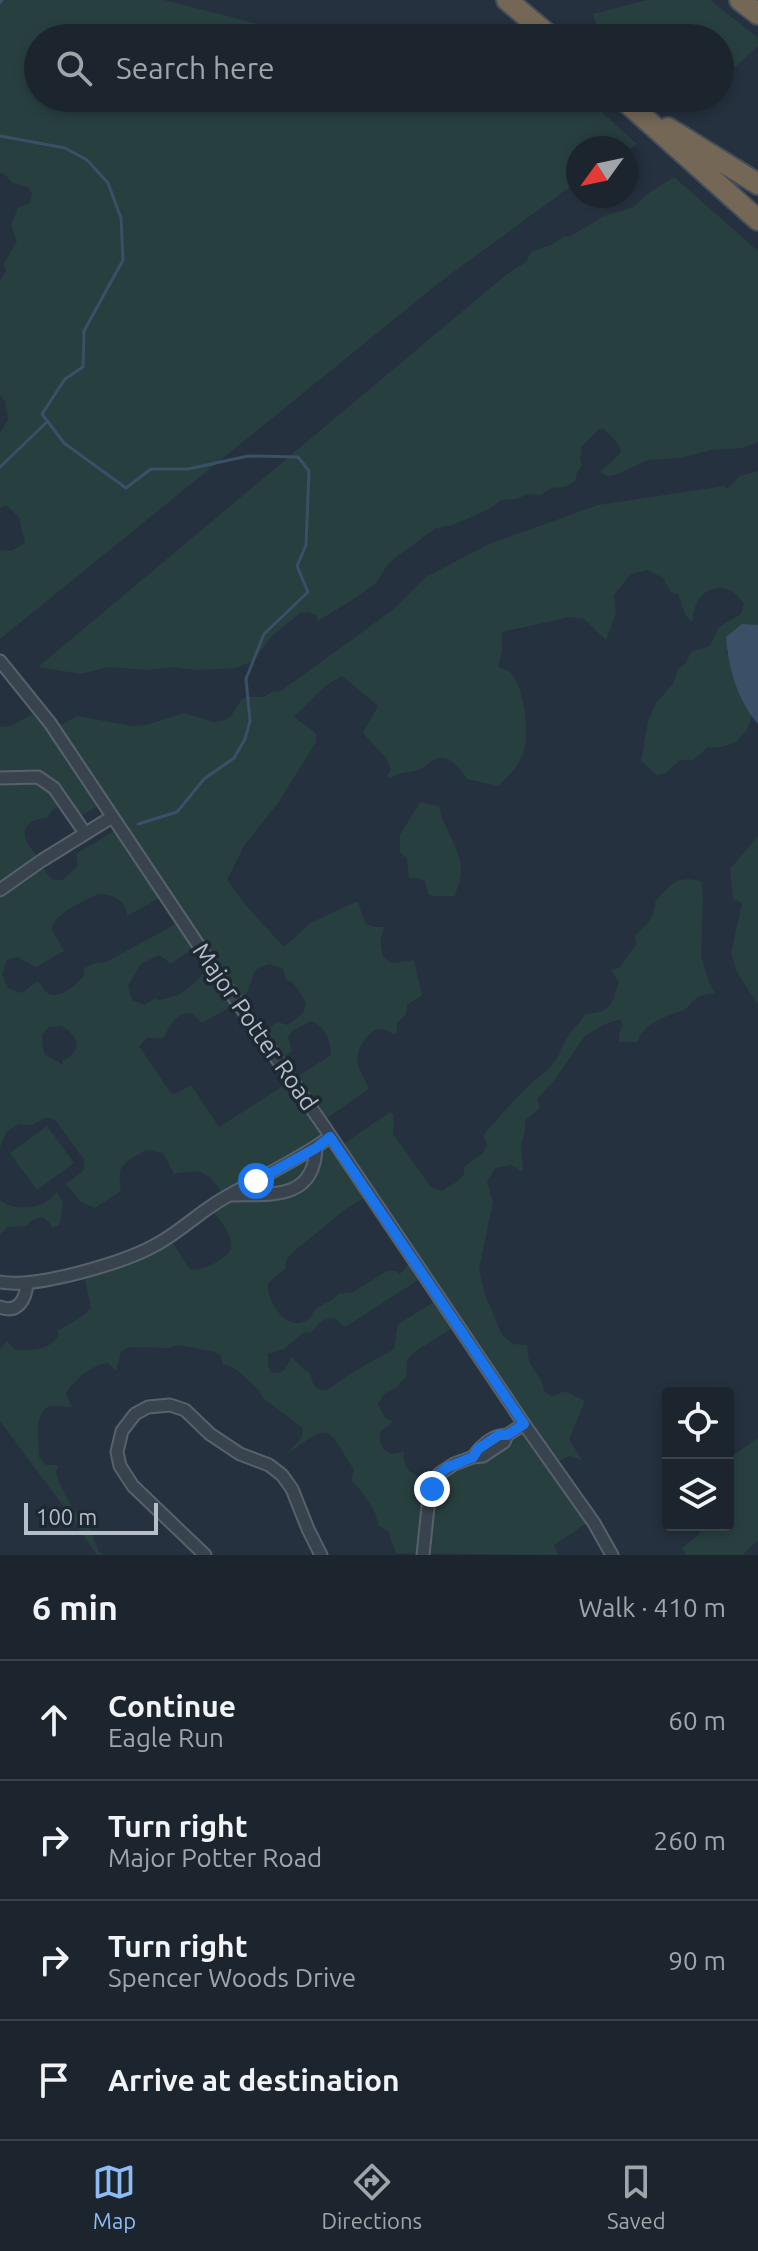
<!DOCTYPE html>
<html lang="en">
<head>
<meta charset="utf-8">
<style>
  body { margin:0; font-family:Ubuntu,sans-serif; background:#252d36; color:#f1f3f6 }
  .controls { position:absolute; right:24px; bottom:24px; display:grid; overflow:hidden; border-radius:8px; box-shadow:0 4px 12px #0003 }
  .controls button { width:72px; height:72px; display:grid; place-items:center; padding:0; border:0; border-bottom:2px solid #3a424a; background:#1c252e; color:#f1f3f6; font:40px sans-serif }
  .compass { position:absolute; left:566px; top:136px; width:72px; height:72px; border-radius:50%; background:#1c252e; box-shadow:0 4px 12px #0003; rotate:237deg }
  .scale { position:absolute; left:24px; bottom:20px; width:134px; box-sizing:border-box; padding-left:8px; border:4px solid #b5bec9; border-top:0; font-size:22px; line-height:28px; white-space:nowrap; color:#b5bec9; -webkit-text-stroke:6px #1e2833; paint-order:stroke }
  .stop { position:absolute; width:24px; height:24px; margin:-18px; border:6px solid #1a73e8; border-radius:50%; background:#fff }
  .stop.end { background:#1a73e8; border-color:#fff; box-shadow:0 2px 8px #0008 }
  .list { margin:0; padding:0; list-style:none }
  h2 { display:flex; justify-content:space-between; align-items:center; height:104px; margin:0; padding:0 32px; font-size:34px }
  h2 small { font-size:26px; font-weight:400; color:#a0a5aa }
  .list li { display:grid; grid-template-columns:52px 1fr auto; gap:24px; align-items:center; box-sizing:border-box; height:120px; padding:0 32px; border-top:2px solid #3a424a }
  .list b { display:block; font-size:30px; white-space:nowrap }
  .list p { margin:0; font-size:26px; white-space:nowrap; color:#a0a5aa }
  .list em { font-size:26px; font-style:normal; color:#a0a5aa }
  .icon { flex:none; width:44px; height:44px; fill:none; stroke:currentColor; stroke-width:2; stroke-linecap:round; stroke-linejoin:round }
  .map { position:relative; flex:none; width:758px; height:1555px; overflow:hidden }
  .search { position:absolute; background:#1c252e; box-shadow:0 4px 12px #0003; left:24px; right:24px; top:24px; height:88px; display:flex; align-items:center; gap:20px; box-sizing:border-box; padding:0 28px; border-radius:44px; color:#a0a5aa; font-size:30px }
  .sheet { height:584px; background:#1c252e }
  nav { display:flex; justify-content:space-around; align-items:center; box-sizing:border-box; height:112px; border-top:2px solid #3a424a; background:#1c252e; font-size:22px; color:#a0a5aa }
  nav a { display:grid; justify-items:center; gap:4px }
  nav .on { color:#8ebaf5 }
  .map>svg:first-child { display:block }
  .green { fill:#283f40; fill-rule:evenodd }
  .water { fill:#3b4f67 }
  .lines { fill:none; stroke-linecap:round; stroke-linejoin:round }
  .stream { stroke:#3b4f67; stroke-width:3 }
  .minor-casing { stroke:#57616c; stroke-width:15 }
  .motorway-casing { stroke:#444e59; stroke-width:24 }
  .minor { stroke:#39434e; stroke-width:11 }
  .motorway { stroke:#746756; stroke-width:20 }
  .route { stroke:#1a73e8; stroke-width:10 }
  .labels { text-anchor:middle; stroke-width:7; stroke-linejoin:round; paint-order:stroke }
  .street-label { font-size:24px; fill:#b5bec9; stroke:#1e2833 }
</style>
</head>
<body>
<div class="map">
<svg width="758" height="1555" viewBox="0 0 758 1555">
  <rect width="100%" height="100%" fill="#25313e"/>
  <path class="green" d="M0 0H164L312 38H38V98H586L637 144 626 152V148H578V181L440 282 0 639V550L11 551 25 543 19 517 6 505 0 508V433L8 420 5 401 0 395V280L6 271 4 263 17 241 11 225 18 208 30 203 32 193 28 187 13 183 4 174 0 173Z
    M647 0H710L758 38V46L720 81V38H601L593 14Z
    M674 177 758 251V442L742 448 711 450 680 458 648 460 615 475 608 476 601 473V470L609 465 621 452 617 442 604 429H599L581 447 582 454 580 457 582 465 577 473 575 481 565 487 552 488 540 495 529 494 516 499 501 500 491 508 453 525 436 528 396 557 387 565 377 582 357 597 318 621 316 615 308 612 300 613 271 637 253 661 236 668 196 670 174 667 147 670 108 667 81 674 38 667 507 274 526 262 531 252 551 245 564 236 569 237 604 216 634 207 650 192Z
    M758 471V636L732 641 726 652 741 673 752 715 747 730 735 743 722 747H708L693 760H680L666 773 657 775 641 761 648 721 656 703 673 684 678 669 686 663 691 652 710 646 719 627 741 614 744 604C734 585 708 581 697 603 694 608 693 616 692 622L686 616 678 594 671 592 663 578 647 570 631 574 614 595 616 613 606 640 584 619 570 617 502 632V651L498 667C502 669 506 669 510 672 524 685 530 733 524 751 519 766 510 775 498 786L467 779C459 768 448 750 432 761 428 763 425 767 421 769 411 773 401 771 390 778L387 775 391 770 386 758 363 733 378 706 342 676 325 686 294 717 316 733V742L278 803 244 846 227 880 249 909 284 947 312 922 358 901 365 923 373 927H385C379 938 380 947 384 958L392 963 414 960 422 995 407 1005 406 1014 397 1023V1033L394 1035C392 1033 385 1029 382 1029 368 1028 354 1051 358 1064 360 1072 366 1081 369 1089L321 1122 338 1148 390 1112 394 1116 393 1134 431 1187 442 1191 458 1181 464 1174V1167L483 1153 487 1146 484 1136 486 1132C500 1116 514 1100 528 1086 535 1079 544 1074 551 1066 560 1056 563 1043 570 1033 575 1026 581 1023 585 1014 612 1012 610 1006 619 983L611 970 619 968 636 944 635 936C645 926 656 917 655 902 671 884 675 875 701 881L703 898 701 956 709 982 715 993C710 994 701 995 697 998 691 1001 689 1008 683 1010 666 1017 643 1023 637 1042H619V1033L623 1026 620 1019 603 1025 585 1036 553 1082 537 1099 540 1108 525 1120C526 1134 525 1130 522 1142 519 1151 524 1162 523 1172L511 1165 495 1168 487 1182 493 1202 479 1269 485 1294 502 1335 514 1344 527 1345 529 1362 541 1380 545 1392 553 1396 565 1391 585 1401 570 1437V1441L582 1460 569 1456 554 1464 590 1521 554 1545 558 1555 396 1553 388 1531 379 1526C376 1510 363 1491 351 1480L354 1470C326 1425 331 1422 287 1454L302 1437 303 1428 264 1399 259 1390 238 1371 230 1366 223 1364 220 1355 215 1352 179 1345 168 1348 128 1347 121 1352 116 1371 108 1363C93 1364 72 1381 66 1394L72 1407C66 1407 56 1405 51 1406 33 1410 39 1443 39 1457L46 1465H59L56 1471 58 1480 74 1511 78 1515H85L99 1552 104 1555H97L61 1503 0 1421V1349L7 1341 15 1350C32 1350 47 1351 58 1337V1330C69 1324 83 1317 91 1308L83 1270 170 1239 189 1268 194 1270C205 1268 215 1264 224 1257 243 1243 220 1221 210 1208L225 1197C208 1172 204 1168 174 1174L163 1153 146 1150C125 1162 116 1164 121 1191L95 1208 81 1202 66 1184 84 1170V1160L56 1121 51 1118H45L32 1125 19 1124 6 1132 0 1148V727L11 726 39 710 54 729 77 716 133 726 146 725 184 713 213 722 225 720 231 716 241 700 248 697H264L272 692 281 691 394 609 426 577 489 544 598 505 724 486 727 489 740 476ZM63 804 71 805 81 816 101 804 117 829 76 854 78 866 62 880H53C47 874 42 870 44 860 23 847 13 820 47 818L52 810ZM98 894C112 894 127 900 127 916L163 896 179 920 172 926 106 962 95 963 84 968C84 974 85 976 80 980 75 986 60 997 52 995 45 994 42 986 38 981L22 993 8 988 2 974 7 960 17 957 36 967 64 951 52 930C53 913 83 902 98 894ZM197 946 211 966C190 986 188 995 158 1000L155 998 145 1005 132 1000 128 986 141 964 159 955 171 964ZM269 964 283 969 286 980C297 983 301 994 306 1004L303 1013 288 1025 277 1022 260 1035 278 1061 292 1051 288 1037 293 1030 311 1021C326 1028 331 1040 331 1055L219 1127 191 1085 175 1094 170 1092 139 1046 147 1038H163C170 1026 175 1013 192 1013L202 1023 236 1004 239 1006 248 990 255 970ZM61 1026C80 1036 83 1051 62 1061L63 1065C46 1052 43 1062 42 1035L49 1027ZM368 1195 411 1261 400 1274 396 1271H387L353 1292 338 1294C332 1302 323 1303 316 1309 311 1314 312 1319 303 1322 283 1329 267 1299 268 1283L285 1269 286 1260 293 1252 346 1209ZM423 1277 437 1300 398 1324 394 1349 353 1372 327 1390H321L314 1386 310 1373 303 1369 292 1357C286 1366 284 1376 271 1372L268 1365V1354L284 1349 303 1333 312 1332C318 1323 323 1318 335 1318L345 1327ZM457 1325 520 1420 460 1457 430 1482C414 1475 402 1471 404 1452L392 1454 383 1449 380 1441V1432L393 1422 385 1418 378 1404 384 1394 398 1387 401 1381 406 1378 407 1360 413 1353Z
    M420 802 439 806C443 828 460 847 461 870 462 878 457 888 455 896H432L428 894 425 881 417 878H409L407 859 400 852V835Z
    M758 836V1005L737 972 731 953 742 903 733 899 730 869Z
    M47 1126 74 1163 37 1190 10 1153Z
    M57 1192 63 1203 60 1224 53 1228 48 1221 42 1217 32 1220 26 1226 7 1227 0 1235V1200C10 1210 34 1209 46 1202 50 1199 54 1195 57 1192Z
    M758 1438V1540L743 1555H686L682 1548 700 1533 698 1525H728V1459Z"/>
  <path class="water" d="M742 624 758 625V724C738 702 728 667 726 637Z"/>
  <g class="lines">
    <path class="stream" d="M0 3 2 0
      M0 136 65 148 87 160 108 183 121 218 123 260 84 331 83 367 65 379 42 414 64 443 126 488 151 469H188L248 456 298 457 309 471 306 545 297 566 308 592 264 634 246 679 250 721 245 739 234 758 204 779 177 812 138 824
      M0 467 48 421"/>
    <defs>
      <path id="minor" d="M0 661 50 723 219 976 323 1125 524 1424 594 1523 612 1555
        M0 778 38 777 54 788 85 833
        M0 890 41 861 112 817
        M233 1195C272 1194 314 1200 316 1148
        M0 1282C36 1289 127 1262 159 1243 182 1230 201 1211 224 1198 260 1177 297 1161 330 1137
        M0 1307C18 1314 26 1299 27 1283
        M473 1457C481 1446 493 1435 507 1435
        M205 1555 133 1486 120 1466 117 1452 122 1431 135 1414 148 1407 170 1405 185 1410 210 1434 240 1454 269 1465 282 1475 292 1489 308 1529 321 1555
        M423 1555 428 1507 432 1489 439 1474 454 1464 473 1457 483 1456 504 1442 507 1435 524 1424"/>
      <path id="motorway" d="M507 0 552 38
        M740 0 758 14
        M622 98 758 220
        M668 128 758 184"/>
    </defs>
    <use href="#minor" class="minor-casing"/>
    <use href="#motorway" class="motorway-casing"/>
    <use href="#minor" class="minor"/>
    <use href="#motorway" class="motorway"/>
  </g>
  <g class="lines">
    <path class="route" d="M256 1181 316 1148 330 1137 524 1424 507 1435H499L478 1449 473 1457 448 1467 439 1474 432 1489"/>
  </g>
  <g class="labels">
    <g class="street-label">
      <text transform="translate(255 1027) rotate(55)" y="8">Major Potter Road</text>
    </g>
  </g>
</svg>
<div class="controls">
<button><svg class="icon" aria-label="locate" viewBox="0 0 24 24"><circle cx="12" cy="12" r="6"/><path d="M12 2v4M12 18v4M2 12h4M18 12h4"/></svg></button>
<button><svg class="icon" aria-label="layers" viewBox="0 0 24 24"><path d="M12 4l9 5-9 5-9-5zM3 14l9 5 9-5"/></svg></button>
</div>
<svg class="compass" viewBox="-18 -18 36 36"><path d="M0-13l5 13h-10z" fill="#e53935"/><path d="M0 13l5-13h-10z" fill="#a0a5aa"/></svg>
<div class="scale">100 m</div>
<div class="stop" style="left:256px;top:1181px"></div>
<div class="stop end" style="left:432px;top:1489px"></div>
<div class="search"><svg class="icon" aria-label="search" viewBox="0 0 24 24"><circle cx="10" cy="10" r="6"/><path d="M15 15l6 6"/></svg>Search here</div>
</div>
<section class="sheet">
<h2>6 min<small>Walk · 410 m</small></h2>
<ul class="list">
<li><svg class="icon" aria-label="ahead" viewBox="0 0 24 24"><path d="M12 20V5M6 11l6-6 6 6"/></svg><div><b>Continue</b><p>Eagle Run</p></div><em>60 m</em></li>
<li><svg class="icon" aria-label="right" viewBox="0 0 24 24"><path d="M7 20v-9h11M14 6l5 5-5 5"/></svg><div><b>Turn right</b><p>Major Potter Road</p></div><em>260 m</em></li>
<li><svg class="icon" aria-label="right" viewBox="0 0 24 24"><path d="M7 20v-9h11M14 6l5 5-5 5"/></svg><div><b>Turn right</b><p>Spencer Woods Drive</p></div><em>90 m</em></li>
<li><svg class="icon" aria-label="arrive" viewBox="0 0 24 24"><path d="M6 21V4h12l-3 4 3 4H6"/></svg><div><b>Arrive at destination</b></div></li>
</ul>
</section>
<nav>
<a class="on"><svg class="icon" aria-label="map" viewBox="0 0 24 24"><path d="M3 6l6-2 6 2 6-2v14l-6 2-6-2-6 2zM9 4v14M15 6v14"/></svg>Map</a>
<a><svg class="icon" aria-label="directions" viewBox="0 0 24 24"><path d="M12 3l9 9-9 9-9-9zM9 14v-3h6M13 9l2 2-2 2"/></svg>Directions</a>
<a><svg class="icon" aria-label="saved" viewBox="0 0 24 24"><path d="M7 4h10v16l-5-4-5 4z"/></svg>Saved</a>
</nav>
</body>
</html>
